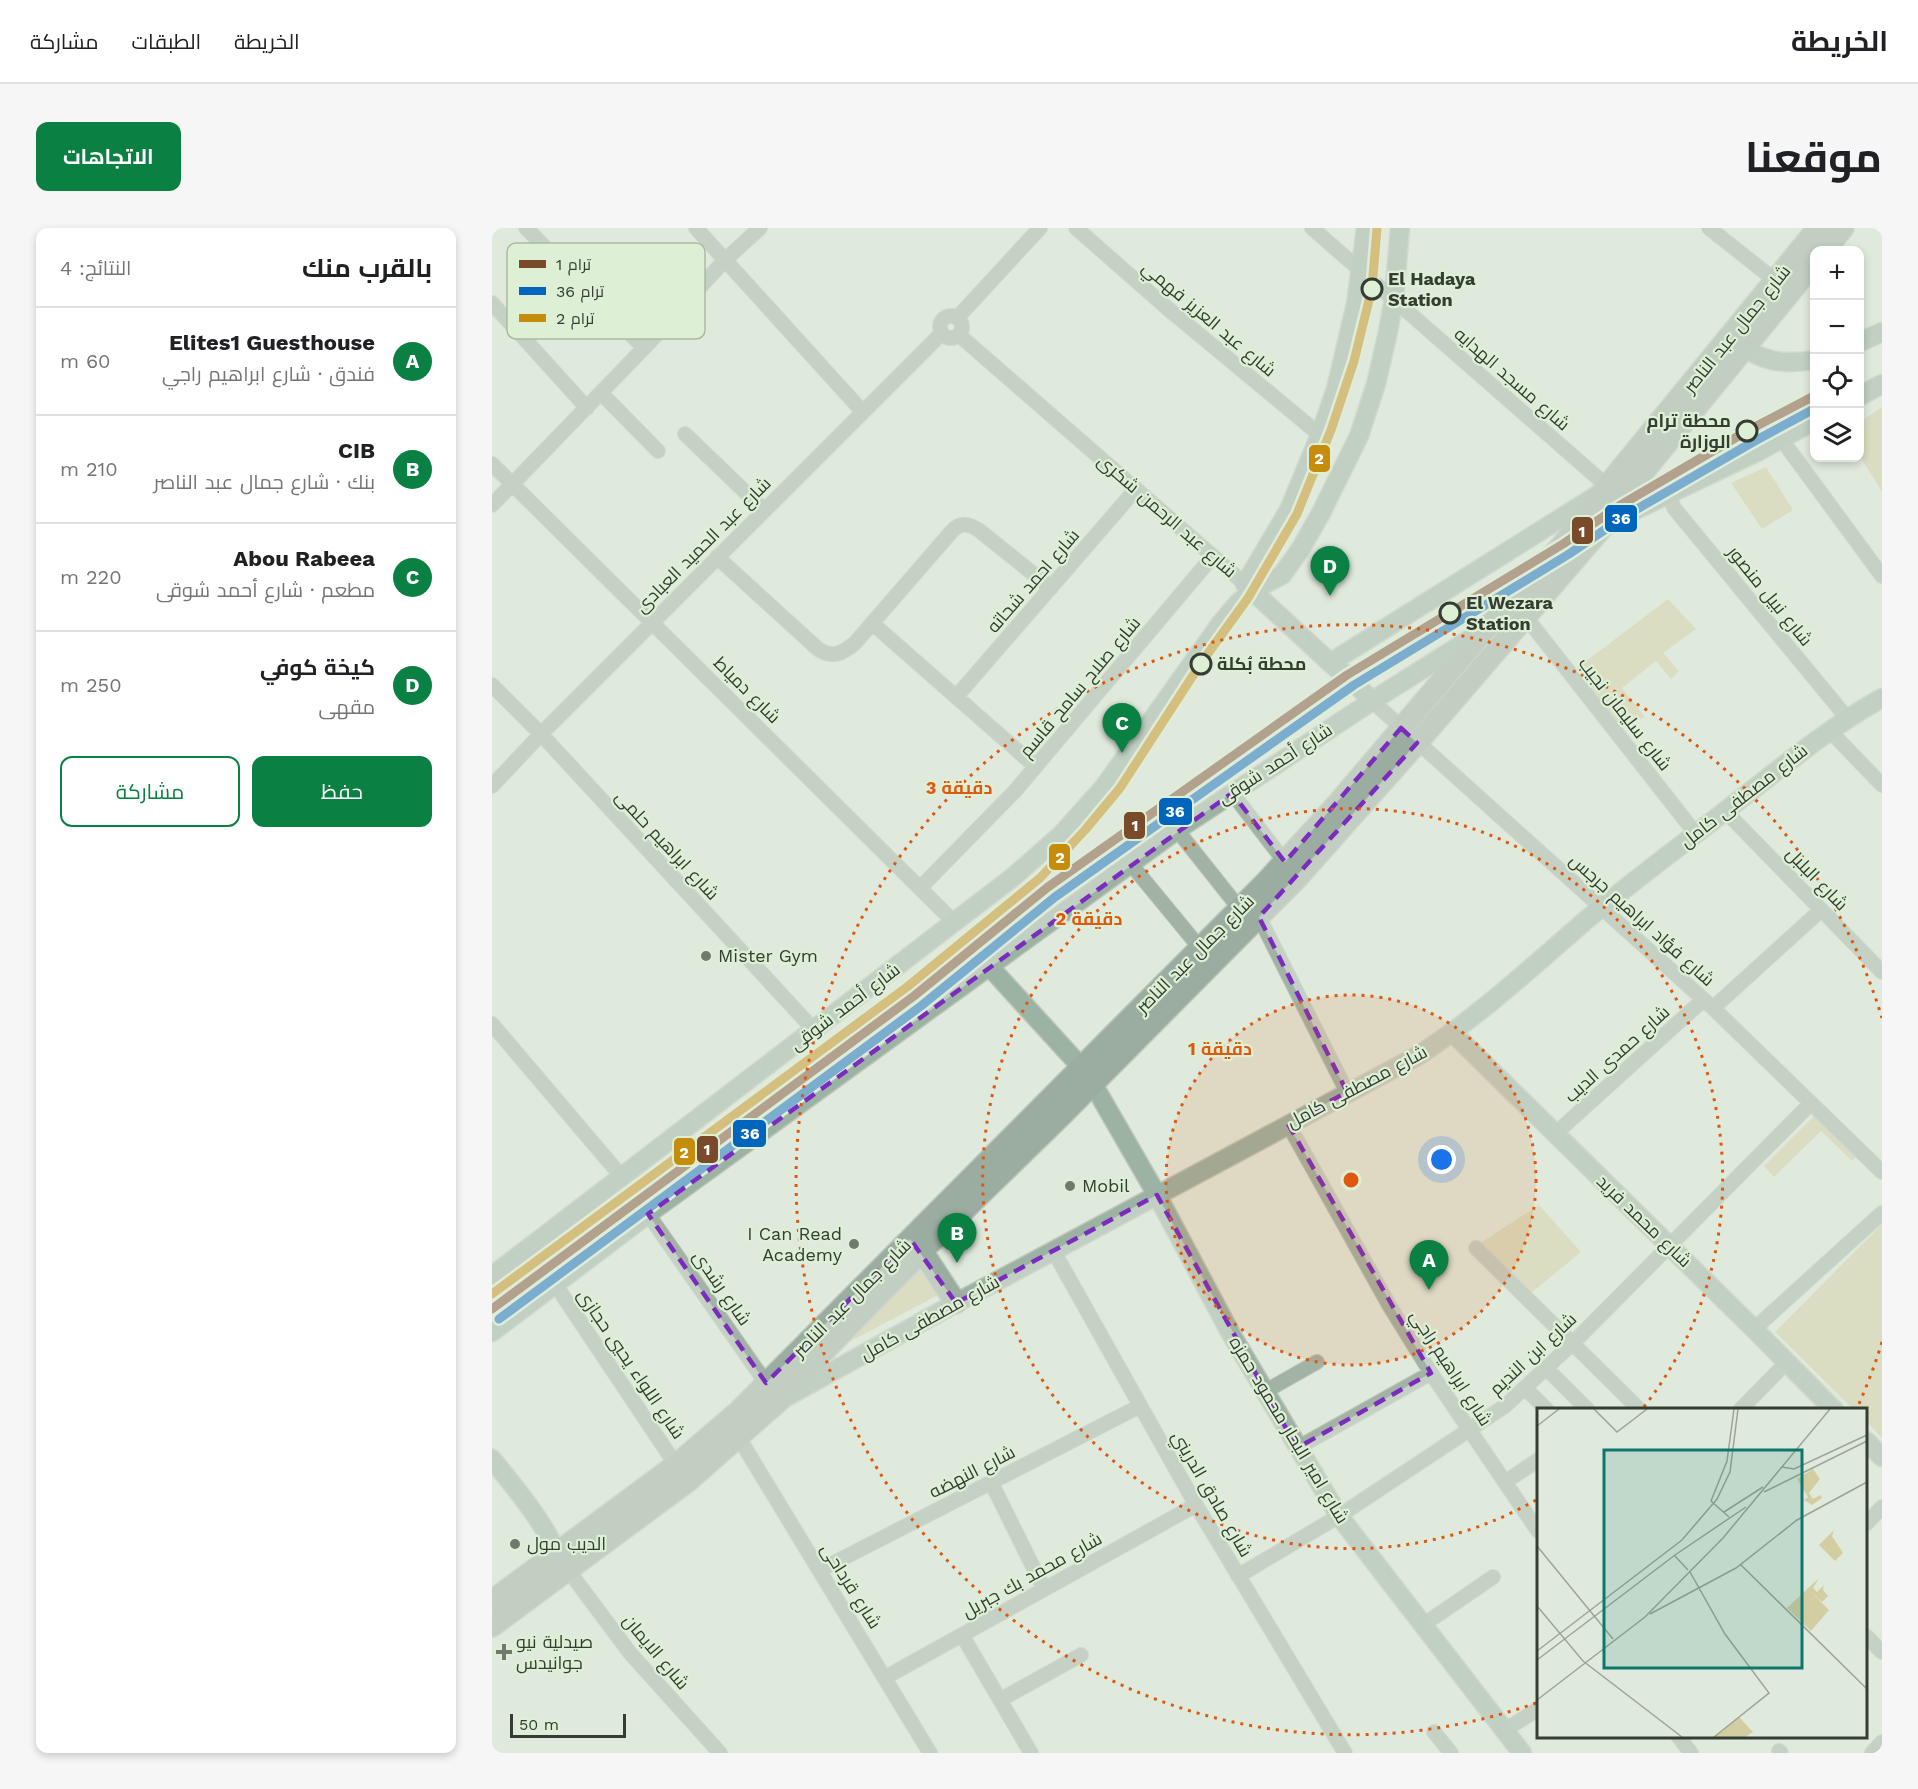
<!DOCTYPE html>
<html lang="ar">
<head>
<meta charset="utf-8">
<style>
  body { margin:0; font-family:"Work Sans",Cairo,sans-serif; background:#f6f6f6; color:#202124; direction:rtl }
  .controls { position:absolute; right:18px; top:18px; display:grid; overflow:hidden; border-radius:12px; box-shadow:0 3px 9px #0003 }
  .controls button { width:54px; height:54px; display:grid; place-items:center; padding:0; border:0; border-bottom:2px solid #e0e0e0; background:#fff; color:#202124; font:30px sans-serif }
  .scale { position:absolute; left:18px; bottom:15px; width:116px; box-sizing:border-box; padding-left:6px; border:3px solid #353c32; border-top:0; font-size:16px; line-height:21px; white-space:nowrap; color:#353c32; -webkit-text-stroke:4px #ddf0d6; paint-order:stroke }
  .you { position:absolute; left:950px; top:932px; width:21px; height:21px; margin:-15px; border:4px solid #fff; border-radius:50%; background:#1a73e8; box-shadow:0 0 0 9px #1a73e833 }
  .badge { display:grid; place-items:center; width:39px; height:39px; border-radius:50%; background:#0b8043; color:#fff; font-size:20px; font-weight:700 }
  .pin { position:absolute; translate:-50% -50px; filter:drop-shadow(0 2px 3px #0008) }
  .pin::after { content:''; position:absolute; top:32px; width:21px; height:18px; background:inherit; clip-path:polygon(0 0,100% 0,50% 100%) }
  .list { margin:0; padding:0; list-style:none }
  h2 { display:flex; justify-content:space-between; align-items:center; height:78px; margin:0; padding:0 24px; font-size:26px }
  h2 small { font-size:20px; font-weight:400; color:#757577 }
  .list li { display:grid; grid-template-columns:39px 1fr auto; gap:18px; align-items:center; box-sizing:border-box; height:108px; padding:0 24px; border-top:2px solid #e0e0e0 }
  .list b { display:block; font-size:22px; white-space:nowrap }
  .list p { margin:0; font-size:20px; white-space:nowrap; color:#757577 }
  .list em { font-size:20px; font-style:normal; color:#757577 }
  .actions { display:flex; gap:12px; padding:18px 24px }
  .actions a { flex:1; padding:14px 0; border:2px solid #0b8043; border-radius:12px; text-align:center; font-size:21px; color:#0b8043 }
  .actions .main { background:#0b8043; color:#fff }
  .icon { flex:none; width:33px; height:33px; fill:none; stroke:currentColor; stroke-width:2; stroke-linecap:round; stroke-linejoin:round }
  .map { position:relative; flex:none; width:1390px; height:1525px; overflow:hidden; direction:ltr; border-radius:12px }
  header { display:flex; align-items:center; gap:36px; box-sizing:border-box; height:84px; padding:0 30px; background:#fff; border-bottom:2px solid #e0e0e0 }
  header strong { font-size:28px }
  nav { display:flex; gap:33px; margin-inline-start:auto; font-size:21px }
  .intro { display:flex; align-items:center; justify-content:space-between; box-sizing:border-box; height:144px; padding:0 36px }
  h1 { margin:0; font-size:42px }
  .button { padding:15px 27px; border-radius:12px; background:#0b8043; color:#fff; font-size:21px; font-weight:700 }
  main { display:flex; gap:36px; padding:0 36px }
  aside { flex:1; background:#fff; border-radius:12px; box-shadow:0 3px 9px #0003 }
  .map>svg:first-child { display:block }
  .green { fill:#d2cea2 }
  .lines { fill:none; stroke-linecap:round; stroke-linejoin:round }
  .street-casing { stroke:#bfc6bb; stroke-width:16 }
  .secondary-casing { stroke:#bfc6bb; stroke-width:21 }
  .primary-casing { stroke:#bfc6bb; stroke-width:24 }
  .street { stroke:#a2b3a6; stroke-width:14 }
  .secondary { stroke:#9cb2a3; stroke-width:18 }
  .primary { stroke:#9bada0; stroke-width:21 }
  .tram-1-casing { stroke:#ddf0d6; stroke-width:14 }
  .tram-2-casing { stroke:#ddf0d6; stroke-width:14 }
  .tram-3-casing { stroke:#ddf0d6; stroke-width:14 }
  .tram-1 { stroke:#7a4b2a; stroke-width:9 }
  .tram-2 { stroke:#0065bd; stroke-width:9 }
  .tram-3 { stroke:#c68c0c; stroke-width:9 }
  .marked { fill:none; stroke:#7b2cbf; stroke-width:4.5; stroke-dasharray:12 8; stroke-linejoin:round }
  .ring { fill:none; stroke:#df580e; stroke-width:3; stroke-dasharray:3 6 }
  .stop-dot { fill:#ddf0d6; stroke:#353c32; stroke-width:3 }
  .poi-dot { fill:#71796e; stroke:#ddf0d6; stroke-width:2 }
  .labels { text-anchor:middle; stroke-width:4.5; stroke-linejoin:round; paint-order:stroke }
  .stop-label { font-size:18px; font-weight:bold; fill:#353c32; stroke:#ddf0d6; text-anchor:start }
  .street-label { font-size:18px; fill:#353c32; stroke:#ddf0d6 }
  .poi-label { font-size:18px; fill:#353c32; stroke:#ddf0d6; text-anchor:start }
  .inset-road { fill:none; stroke:#9ca498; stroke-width:1.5 }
  .view { fill:#0f766e; fill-opacity:0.15; stroke:#0f766e; stroke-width:3 }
  .inset-edge { fill:none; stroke:#353c32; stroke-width:3 }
  .key { fill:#ddf0d6; stroke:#abbaa5; stroke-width:1.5 }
  .key-label { font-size:16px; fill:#353c32 }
  .centre { fill:#df580e; stroke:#ddf0d6; stroke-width:3 }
  .ring-label { font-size:18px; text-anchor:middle; font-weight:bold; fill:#df580e; stroke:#ddf0d6; stroke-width:4.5; stroke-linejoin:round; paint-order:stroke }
  .line-badge { stroke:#ddf0d6; stroke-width:2 }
  .badge-label { font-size:16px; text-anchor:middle; font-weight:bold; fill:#fff }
</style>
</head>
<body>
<header>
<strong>الخريطة</strong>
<nav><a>الخريطة</a><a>الطبقات</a><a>مشاركة</a></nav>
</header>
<div class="intro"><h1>موقعنا</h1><a class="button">الاتجاهات</a></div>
<main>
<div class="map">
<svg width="1390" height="1525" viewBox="0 0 1390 1525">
  <rect width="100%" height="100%" fill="#e0eadc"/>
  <path class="green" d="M1390 179V264L1368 228V194Z
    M1274 239 1301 282 1270 301 1239 255Z
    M1176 371 1204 401 1171 425 1187 443 1179 451 1164 433 1130 460 1153 489 1130 500 1085 440Z
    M1328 882 1369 924 1360 933 1329 903 1282 949 1272 938Z
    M1047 977 1089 1024 1038 1066 987 1016Z
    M1390 996V1210L1374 1193V1182L1361 1181 1283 1104Z
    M425 1034 452 1064 353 1116Z"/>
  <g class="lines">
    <defs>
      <path id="street" d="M34 0 152 120
        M204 0 370 183
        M584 0 674 79 828 207
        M820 0 1115 258
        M1217 0 1284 53
        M0 75 95 180
        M448 99a11 11 0 1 1 22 0a11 11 0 1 1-22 0Z
        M465 90 548 0
        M467 107 753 356
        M109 165 166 223
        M193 206 272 282
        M1290 212 1390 348
        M0 236 463 695
        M1177 267 1182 280 1355 490
        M0 277 152 120 233 32 268 0
        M225 329 326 421C341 431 351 425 363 415L460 303C469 293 478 296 488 303L559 360
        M1033 388 1204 606
        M380 395 544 539
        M0 457 49 506 322 802
        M464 469 644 261
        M880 473 1221 780 1390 944
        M1337 502 1390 557
        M0 558 49 506 450 105
        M740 565 793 634
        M1233 583 1390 744
        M685 602 747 680
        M638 635 708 720
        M428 660 523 563 721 328
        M767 689 855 864
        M1221 780 1329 682
        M0 796 130 949
        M796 896 897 1077 939 1145 1046 1303
        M1063 906 1211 772
        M156 986 274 1155
        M984 1020 1148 1182
        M561 1022 704 1277 853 1525
        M63 1056 184 1237
        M1262 1101 1390 985
        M1054 1140 1096 1182
        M1033 1160 1055 1182
        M772 1164 825 1134
        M1248 1182 1295 1134
        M247 1210 438 1525
        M805 1220 939 1145
        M499 1254 552 1361
        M1013 1254 1046 1232
        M1374 1296 1390 1279
        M76 1342 138 1425 228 1525
        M328 1342 648 1178
        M746 1348 847 1288 1013 1178 1081 1115 1318 876
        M931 1397 1001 1349
        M470 1407 539 1525
        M1374 1408 1390 1424
        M394 1449 704 1277
        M508 1472 589 1427
        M1013 1502 1046 1481
        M942 1504 959 1525
        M1186 1508 1199 1525
        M1287 1523 1289 1525
        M1380 1525 1390 1514"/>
      <path id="secondary" d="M874 0 864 76 844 161 828 207 797 282 753 356 845 441 855 447 880 473
        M1242 112C1268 134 1290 137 1322 132
        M1368 114 1390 104
        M1368 168 1390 156
        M1112 297 1265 224 1322 193
        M838 435 1104 268
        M496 737 590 840
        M961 805 1262 1101 1342 1182
        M601 856 665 967 739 1106 847 1288 1030 1525
        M0 1048 521 649 569 607 612 559 729 395 746 375 760 363 790 347 808 322 829 285 867 208 884 156 896 104 902 70 908 0
        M0 1104 156 986 685 602 880 473 983 408
        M296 1168 464 1075 927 827C987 788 1039 740 1093 693 1138 655 1186 620 1232 584 1284 544 1333 502 1390 470
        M1374 1213 1390 1229
        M0 1231C24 1261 49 1290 65 1325"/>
      <path id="primary" d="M1333 22 1351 0
        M421 1014 430 1023 464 1075
        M0 1373 184 1237 246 1184 773 655 847 574 992 403 1071 316 1111 263 1326 0
        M0 1398 196 1253 289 1171 335 1120 430 1023 569 888 806 649 925 515 1115 294 1139 259 1322 35"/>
    </defs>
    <use href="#street" class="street-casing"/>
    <use href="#secondary" class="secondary-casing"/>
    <use href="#primary" class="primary-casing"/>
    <use href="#street" class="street"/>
    <use href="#secondary" class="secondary"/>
    <use href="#primary" class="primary"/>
    <defs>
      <path id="tram-1" d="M0 1081 422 768 556 659 855 447 1071 316 1127 278 1255 203 1322 168"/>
      <path id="tram-2" d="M7 1091 429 778 563 669 862 457 1077 326 1133 288 1261 214 1322 181"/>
      <path id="tram-3" d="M0 1066 415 759 548 650 593 602 628 560 709 435 756 370 805 286 839 202 862 133 880 60 885 0"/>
    </defs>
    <use href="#tram-1" class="tram-1-casing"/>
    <use href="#tram-2" class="tram-2-casing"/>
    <use href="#tram-3" class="tram-3-casing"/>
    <use href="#tram-1" class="tram-1"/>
    <use href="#tram-2" class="tram-2"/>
    <use href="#tram-3" class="tram-3"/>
  </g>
  <path d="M0 0H1390V1525H0ZM909 500 925 515 767 689 855 864 796 896 939 1145 805 1220 665 967 464 1075 418 1011 274 1155 156 986 740 565 793 634Z" fill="#e0eadc" fill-opacity=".55" fill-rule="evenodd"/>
  <path class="marked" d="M909 500 925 515 767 689 855 864 796 896 939 1145 805 1220 665 967 464 1075 418 1011 274 1155 156 986 740 565 793 634Z"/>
  <circle cx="859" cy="952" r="185" fill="#df580e" fill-opacity=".12"/>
  <g class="ring">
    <circle cx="859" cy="952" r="185"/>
    <path d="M1044 1272A370 370 0 1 1 1151 1180"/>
    <path d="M1390 1114A555 555 0 0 1 1366 1178M1044 1475A555 555 0 1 1 1390 790"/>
  </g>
  <g class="stop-dot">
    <circle cx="880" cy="61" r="10"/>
    <circle cx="1255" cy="203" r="10"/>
    <circle cx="958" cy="385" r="10"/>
    <circle cx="709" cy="436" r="10"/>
  </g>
  <g class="poi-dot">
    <circle cx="214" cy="728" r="6"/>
    <circle cx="578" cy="958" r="6"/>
    <circle cx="362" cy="1016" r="6"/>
    <circle cx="23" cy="1316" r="6"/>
    <path d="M9 1415h6v6h6v6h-6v6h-6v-6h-6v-6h6z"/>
  </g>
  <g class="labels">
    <g class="stop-label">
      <text x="896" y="57">El Hadaya<tspan x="896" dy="21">Station</tspan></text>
      <text x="1239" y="199" text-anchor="end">محطة ترام<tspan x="1239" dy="21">الوزارة</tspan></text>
      <text x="974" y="381">El Wezara<tspan x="974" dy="21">Station</tspan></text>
      <text x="725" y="442">محطة بُكلة</text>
    </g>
    <g class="street-label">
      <text transform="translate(717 91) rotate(40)" y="6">شارع عبد العزيز فهمي</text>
      <text transform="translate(1245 101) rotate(-51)" y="6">شارع جمال عبد الناصر</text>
      <text transform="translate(1020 151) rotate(41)" y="6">شارع مسجد الهدايه</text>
      <text transform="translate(675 288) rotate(41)" y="6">شارع عبد الرحمن شكرى</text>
      <text transform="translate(211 317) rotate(-45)" y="6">شارع عبد الحميد العبادى</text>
      <text transform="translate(541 353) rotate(-49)" y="6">شارع احمد شحاته</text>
      <text transform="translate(1278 368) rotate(51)" y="6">شارع نبيل منصور</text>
      <text transform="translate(588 459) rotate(-50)" y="6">شارع صلاح سامح قاسم</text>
      <text transform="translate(255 462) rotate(45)" y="6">شارع دمياط</text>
      <text transform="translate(1133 486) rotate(52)" y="6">شارع سليمان نجيب</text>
      <text transform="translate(783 536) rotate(-33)" y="6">شارع أحمد شوقى</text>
      <text transform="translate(1252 568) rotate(-38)" y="6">شارع مصطفى كامل</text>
      <text transform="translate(175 617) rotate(47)" y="6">شارع ابراهيم حلمى</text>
      <text transform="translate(1325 651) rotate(46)" y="6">شارع البلبل</text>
      <text transform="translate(1150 692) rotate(42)" y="6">شارع فؤاد ابراهيم جرجس</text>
      <text transform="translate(703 726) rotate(-45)" y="6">شارع جمال عبد الناصر</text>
      <text transform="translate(353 779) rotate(-37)" y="6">شارع أحمد شوقى</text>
      <text transform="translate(1125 826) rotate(-42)" y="6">شارع حمدى الديب</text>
      <text transform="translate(865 859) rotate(-28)" y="6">شارع مصطفى كامل</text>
      <text transform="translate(1152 993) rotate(44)" y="6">شارع محمد فريد</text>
      <text transform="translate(230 1060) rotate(55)" y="6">شارع رشدى</text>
      <text transform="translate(360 1070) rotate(-45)" y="6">شارع جمال عبد الناصر</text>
      <text transform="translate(438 1090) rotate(-29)" y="6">شارع مصطفى كامل</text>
      <text transform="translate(1041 1126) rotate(-43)" y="6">شارع ابن النديم</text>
      <text transform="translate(139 1136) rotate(56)" y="6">شارع اللواء يحيي حجازى</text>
      <text transform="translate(959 1140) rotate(57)" y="6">شارع ابراهيم راجي</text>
      <text transform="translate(797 1202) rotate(59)" y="6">شارع امير البحار محمود حمزه</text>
      <text transform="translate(480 1244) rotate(-27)" y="6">شارع النهضه</text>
      <text transform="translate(720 1266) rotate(60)" y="6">شارع صادق الدريني</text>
      <text transform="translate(540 1347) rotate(-29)" y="6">شارع محمد بك جبريل</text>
      <text transform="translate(359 1358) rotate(58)" y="6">شارع قرداحى</text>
      <text transform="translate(164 1424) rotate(50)" y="6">شارع الايمان</text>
    </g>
    <g class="poi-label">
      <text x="226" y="734">Mister Gym</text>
      <text x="590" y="964">Mobil</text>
      <text x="350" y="1012" text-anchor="end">I Can Read<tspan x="350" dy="21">Academy</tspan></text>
      <text x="35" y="1322">الديب مول</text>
      <text x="24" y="1420">صيدلية نيو<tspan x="24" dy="21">جوانيدس</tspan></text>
    </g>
  </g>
  <g transform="translate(1045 1180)">
    <rect width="330" height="330" fill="#e0eadc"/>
    <path d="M276 61 283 71 272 85 276 91 283 87 285 90 275 97 267 92 271 89 260 71ZM297 122 295 128 306 145 298 153 282 137ZM282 170 276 180 280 184 287 177 286 182 291 188 285 194 273 183 292 202 274 223 250 200ZM202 309 216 324 208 329H177Z" fill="#d2cea2"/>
    <path class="inset-road" d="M57 1 80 24 110 1M0 18 22 1M245 59 257 61 330 27M227 84 330 33M187 104 226 79M192 109 174 93 190 53 197 1M0 138 76 231M138 148 151 162M204 157 330 281M153 164 188 226 232 285 177 329M0 198 46 253 145 329M113 206 199 160 260 112 330 74M0 243 145 132 180 91 193 64 201 1M0 252 138 147 209 99M0 292 108 209 186 130 293 1"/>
    <path class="view" d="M67 42H265V260H67Z"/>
    <rect width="330" height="330" class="inset-edge"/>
  </g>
  <rect x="15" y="15" width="198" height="96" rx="9" class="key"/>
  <rect x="27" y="32" width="27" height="8" fill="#7a4b2a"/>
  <rect x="27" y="59" width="27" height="8" fill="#0065bd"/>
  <rect x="27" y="86" width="27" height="8" fill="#c68c0c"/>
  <g class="key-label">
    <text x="64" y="42">ترام 1</text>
    <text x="64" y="69">ترام 36</text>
    <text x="64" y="96">ترام 2</text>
  </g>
  <circle cx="859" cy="952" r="9" class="centre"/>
  <g class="ring-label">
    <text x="467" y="566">3 دقيقة</text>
    <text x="597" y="697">2 دقيقة</text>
    <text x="728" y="827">1 دقيقة</text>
  </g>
  <g class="line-badge">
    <rect x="816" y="216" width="23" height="29" rx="6" fill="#c68c0c"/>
    <rect x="1112" y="276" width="34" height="29" rx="6" fill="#0065bd"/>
    <rect x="1079" y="288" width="23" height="29" rx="6" fill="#7a4b2a"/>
    <rect x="666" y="569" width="35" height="29" rx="6" fill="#0065bd"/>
    <rect x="631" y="583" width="23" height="29" rx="6" fill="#7a4b2a"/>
    <rect x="556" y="615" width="23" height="28" rx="6" fill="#c68c0c"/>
    <rect x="240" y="891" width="35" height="29" rx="6" fill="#0065bd"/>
    <rect x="204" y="907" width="23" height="29" rx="6" fill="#7a4b2a"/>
    <rect x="181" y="909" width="23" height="29" rx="6" fill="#c68c0c"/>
  </g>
  <g class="badge-label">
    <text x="827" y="236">2</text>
    <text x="1129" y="296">36</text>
    <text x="1090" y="309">1</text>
    <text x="683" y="589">36</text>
    <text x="643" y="603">1</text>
    <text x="568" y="635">2</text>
    <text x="258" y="911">36</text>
    <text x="215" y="927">1</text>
    <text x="192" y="930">2</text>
  </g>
</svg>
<div class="controls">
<button>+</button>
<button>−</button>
<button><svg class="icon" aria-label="locate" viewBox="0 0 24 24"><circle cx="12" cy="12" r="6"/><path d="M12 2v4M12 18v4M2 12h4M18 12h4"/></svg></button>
<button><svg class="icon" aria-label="layers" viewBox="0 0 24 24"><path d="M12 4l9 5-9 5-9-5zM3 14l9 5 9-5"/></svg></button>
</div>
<div class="scale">50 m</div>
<div class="you"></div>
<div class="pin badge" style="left:937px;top:1062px">A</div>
<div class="pin badge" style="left:465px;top:1035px">B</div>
<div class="pin badge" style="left:630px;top:525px">C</div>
<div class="pin badge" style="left:838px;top:368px">D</div>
</div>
<aside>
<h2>بالقرب منك<small>النتائج: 4</small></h2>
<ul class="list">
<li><span class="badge">A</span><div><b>Elites1 Guesthouse</b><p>فندق · شارع ابراهيم راجي</p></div><em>60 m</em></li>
<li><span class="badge">B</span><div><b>CIB</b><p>بنك · شارع جمال عبد الناصر</p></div><em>210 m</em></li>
<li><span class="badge">C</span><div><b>Abou Rabeea</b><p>مطعم · شارع أحمد شوقى</p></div><em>220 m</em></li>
<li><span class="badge">D</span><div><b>كيخة كوفي</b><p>مقهى</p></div><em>250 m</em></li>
</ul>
<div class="actions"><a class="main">حفظ</a><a>مشاركة</a></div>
</aside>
</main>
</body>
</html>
